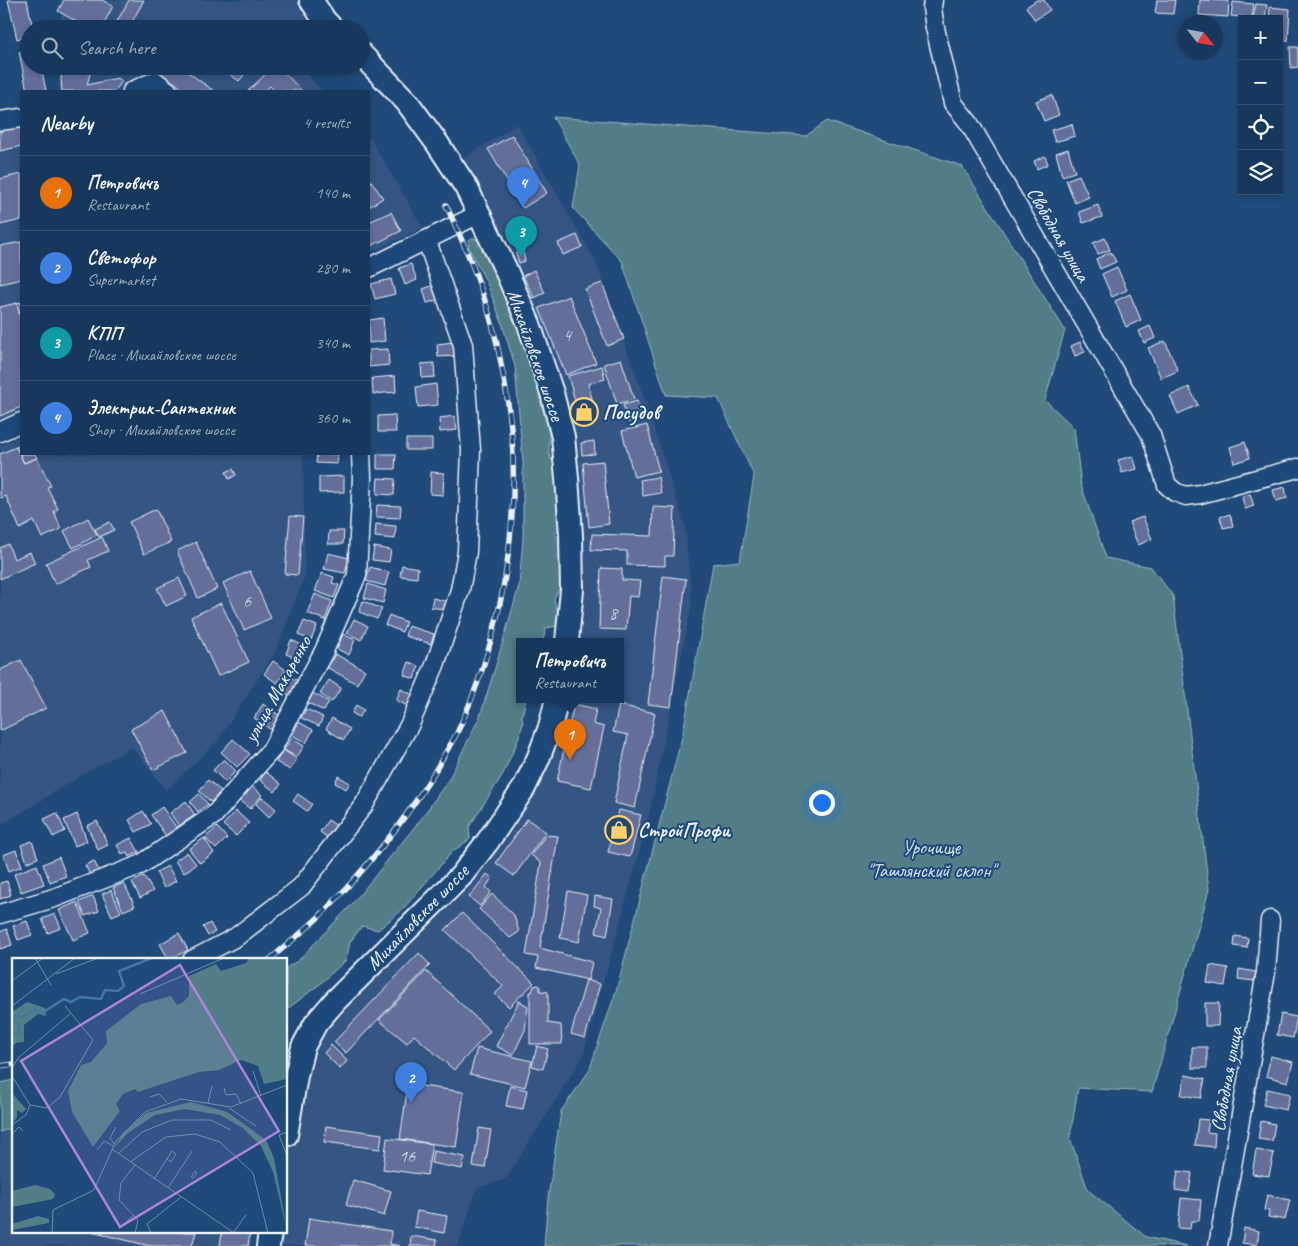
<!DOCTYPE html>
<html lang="en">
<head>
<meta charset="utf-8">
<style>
  body { margin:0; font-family:Caveat,sans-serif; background:#203f62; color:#f1f3f6 }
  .controls { position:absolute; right:15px; top:15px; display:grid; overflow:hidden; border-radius:0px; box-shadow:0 2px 8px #0003 }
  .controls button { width:45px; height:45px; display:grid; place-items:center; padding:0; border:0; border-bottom:1px solid #365272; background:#17385c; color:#f1f3f6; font:25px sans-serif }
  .compass { position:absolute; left:1178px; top:15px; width:45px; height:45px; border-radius:50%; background:#17385c; box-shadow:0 2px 8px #0003; rotate:121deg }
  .you { position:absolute; left:821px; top:802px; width:18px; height:18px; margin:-12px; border:4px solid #fff; border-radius:50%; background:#1a73e8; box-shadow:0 0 0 8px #1a73e833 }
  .badge { display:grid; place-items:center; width:32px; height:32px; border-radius:50%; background:#ffd166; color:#fff; font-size:16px; font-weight:700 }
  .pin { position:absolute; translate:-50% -41px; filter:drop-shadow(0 1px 2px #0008) }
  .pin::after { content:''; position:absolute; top:26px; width:18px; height:15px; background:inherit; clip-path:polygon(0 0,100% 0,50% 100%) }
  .popup { position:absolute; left:516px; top:638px; width:108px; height:65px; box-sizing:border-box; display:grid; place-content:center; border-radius:0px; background:#17385c; filter:drop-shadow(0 1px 4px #0005); font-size:16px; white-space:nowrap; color:#9eacbb }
  .popup b { font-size:19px; color:#f1f3f6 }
  .popup::after { content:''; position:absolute; left:50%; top:100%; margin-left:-10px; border:10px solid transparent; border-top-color:#17385c }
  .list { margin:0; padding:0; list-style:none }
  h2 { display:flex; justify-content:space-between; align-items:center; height:65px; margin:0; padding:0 20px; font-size:21px }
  h2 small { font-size:16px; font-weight:400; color:#9eacbb }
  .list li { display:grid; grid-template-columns:32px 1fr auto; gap:15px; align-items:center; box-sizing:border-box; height:75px; padding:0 20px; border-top:1px solid #365272 }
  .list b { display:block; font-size:19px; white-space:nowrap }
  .list p { margin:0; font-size:16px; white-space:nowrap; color:#9eacbb }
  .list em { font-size:16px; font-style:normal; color:#9eacbb }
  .icon { flex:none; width:28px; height:28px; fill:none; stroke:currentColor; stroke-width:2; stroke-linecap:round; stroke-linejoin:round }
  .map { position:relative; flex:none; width:1298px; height:1246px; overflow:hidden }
  .search { position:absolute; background:#17385c; box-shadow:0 2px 8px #0003; left:20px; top:20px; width:350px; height:55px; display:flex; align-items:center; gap:12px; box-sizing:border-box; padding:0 18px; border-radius:28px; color:#9eacbb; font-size:19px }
  .panel { position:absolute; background:#17385c; box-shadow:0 2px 8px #0003; left:20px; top:90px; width:350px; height:365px; border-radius:0px }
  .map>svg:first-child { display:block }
  .built { fill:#345584 }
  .green { fill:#517e87; stroke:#9cb8c0 }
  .building { fill:#65709a; stroke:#e8f1f8 }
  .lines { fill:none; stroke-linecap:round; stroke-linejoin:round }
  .minor-casing { stroke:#e8f1f8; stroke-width:21 }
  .major-casing { stroke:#e8f1f8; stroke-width:26 }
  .minor { stroke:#1f4a7a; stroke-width:18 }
  .major { stroke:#1f4a7a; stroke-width:22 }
  .rail-casing { stroke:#e8f1f8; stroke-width:5.5 }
  .rail { stroke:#1f4a7a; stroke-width:4; stroke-dasharray:11; stroke-linecap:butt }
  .labels { text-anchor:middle; stroke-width:4; stroke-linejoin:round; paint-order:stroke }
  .number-label { font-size:18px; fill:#c7d1e0 }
  .street-label { font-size:20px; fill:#e8f1f8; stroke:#1f4a7a }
  .poi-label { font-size:20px; font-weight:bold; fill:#e8f1f8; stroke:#1f4a7a; text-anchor:start }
  .park-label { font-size:20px; fill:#d1e0e7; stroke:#1f4a7a }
  .inset-river { fill:none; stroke:#4379a0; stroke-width:2.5 }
  .inset-road { fill:none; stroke:#6f8dac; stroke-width:1 }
  .view { fill:#ac85d9; fill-opacity:0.15; stroke:#ac85d9; stroke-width:2.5 }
  .inset-edge { fill:none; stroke:#e8f1f8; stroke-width:2.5 }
</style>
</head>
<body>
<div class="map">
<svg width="1298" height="1246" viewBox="0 0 1298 1246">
  <rect width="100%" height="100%" fill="#1f4a7a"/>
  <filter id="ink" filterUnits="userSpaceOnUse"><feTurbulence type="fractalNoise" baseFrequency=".02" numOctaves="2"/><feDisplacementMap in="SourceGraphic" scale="10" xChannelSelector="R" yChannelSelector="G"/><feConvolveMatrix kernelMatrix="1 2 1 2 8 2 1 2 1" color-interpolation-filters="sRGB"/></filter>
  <g filter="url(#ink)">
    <path class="built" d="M61 0H298L309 24 307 29H61Z
      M60 66H298L323 91H59Z
      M21 123V411L0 421V127Z
      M517 124 596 262 645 400 685 526 692 603 647 825 583 1056 506 1179 477 1188 458 1246H275L277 1232H286V1171L296 1107 315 1034 516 819 548 769 566 699H620V641H573L572 443 460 161Z
      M369 136 423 228 369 253Z
      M21 436V454H303L305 575 276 651 217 742 166 790 132 747 82 775 0 826V446Z
      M14 1128V1232H253L251 1246H0V1133Z"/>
    <path class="green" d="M553 117 806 136 827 121 962 166 1065 330 1045 400 1074 428 1081 485 1106 558 1151 567 1173 596 1209 890 1152 1092 1078 1088 1070 1138 1088 1190 1146 1237 1187 1246H544L548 1198 561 1111 589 1071 617 988 683 733 713 564 740 561 754 476 718 398 666 395 622 261 573 208 580 165Z
      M473 238 484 242 504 282 534 377 549 432V454L557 470 561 526 555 534 562 542 560 587 554 599 558 612 557 626 546 628 543 641H520V699H526L522 716 523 724 516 745 503 774 469 827 470 839 452 852 402 910 378 930 362 926 350 942 346 960 320 984 286 1010V968L299 960 353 903 421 819 449 779 480 716 496 665 519 586 523 538V462L515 366 502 323 487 283 469 249 468 241Z
      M14 1080V1127L0 1132V1083Z"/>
    <path class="building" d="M8 0H27L33 29H29V36L17 39Z
      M64 0H102L113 6 101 29H89L58 11Z
      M129 0H144L128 29H126L116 23Z
      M1037 0H1044L1050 10 1035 20 1026 7Z
      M1157 0H1175L1173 14 1155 13Z
      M1200 0 1229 1 1228 17 1199 15Z
      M1233 2 1254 4 1252 18 1231 16Z
      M1256 4 1267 5 1265 19H1253Z
      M1270 7 1290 9 1288 41 1279 40V19H1269Z
      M1290 47H1298V67L1291 68Z
      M29 50V66H41L46 91H27L19 52Z
      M64 66H92L87 85 118 78 122 81 115 91H62L61 78Z
      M122 66H129L130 68 126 73 120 68Z
      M152 66H179L214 91H186Z
      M222 66H240L247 71 239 81 221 68Z
      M274 66H278L302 91H275L270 86 265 91H248Z
      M1052 95 1059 115 1044 121 1036 101Z
      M1072 124 1075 136 1055 142 1051 130Z
      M21 126V146L0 151V130Z
      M512 135 547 193 523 208 488 149Z
      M1068 149 1075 172 1062 176 1056 153Z
      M1045 156 1048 164 1037 169 1034 161Z
      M21 174V220L0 225V179Z
      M1079 175 1089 197 1075 203 1066 180Z
      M369 178 383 198 369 207Z
      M1098 205 1102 217 1083 223 1079 212Z
      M391 212 401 231 369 247V222Z
      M577 235 582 247 563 255 558 243Z
      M1105 238 1110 250 1098 254 1093 243Z
      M21 242V279L0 284V246Z
      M523 252 525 261 519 263 516 253Z
      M1111 252 1116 262 1100 269 1096 259Z
      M411 264 417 280 405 285 399 268Z
      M1117 267 1127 290 1112 297 1102 274Z
      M534 270 545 293 534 298 523 276Z
      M391 279 395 294 375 299 371 284Z
      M602 283 624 339 607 346 585 289Z
      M434 285 438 300 427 303 423 289Z
      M1130 294 1141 320 1126 327 1115 301Z
      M569 296 596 363 566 375 539 308Z
      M21 302V323L17 303Z
      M17 303 21 323V407L0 416V307Z
      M383 318 385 341 369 343V320Z
      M1150 326 1155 338 1144 343 1139 331Z
      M1165 341 1178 371 1161 378 1148 348Z
      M453 342 455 356 438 357 437 344Z
      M1080 342 1085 352 1075 356 1071 346Z
      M388 349 389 365 369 367V350Z
      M621 359 634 399 617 404 604 364Z
      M434 363 435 377 422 378 421 364Z
      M602 366 605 379 588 384 598 420 582 425 568 376Z
      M395 376 396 392 373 394 372 378Z
      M436 384 438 405 418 407 416 387Z
      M1189 387 1198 405 1178 414 1170 396Z
      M637 401 642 418 628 422 623 405Z
      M395 415 396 432H378V416Z
      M455 416 457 430 440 432 439 418Z
      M647 425 659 471 634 477 622 431Z
      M406 439H432V450H406Z
      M594 441 595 454 582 455 581 443Z
      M1245 442 1250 458 1234 463 1230 447Z
      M21 445V454H35L37 458 24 463 16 447Z
      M16 447 24 463 37 458 51 486 47 487 58 509 54 511 61 529 42 538 34 521 20 529 6 496 1 498 0 496V454Z
      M317 454H338L337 464 316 463Z
      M377 454H396L395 469H377Z
      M1133 456 1137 469 1122 473 1118 460Z
      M603 461 609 524 589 527 583 463Z
      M233 469 236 475 229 479 226 472Z
      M431 472 444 473 443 495 430 494Z
      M344 476V492L319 493V477Z
      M658 477 661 493 643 496 640 480Z
      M378 478 395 479 394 495 377 494Z
      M1285 487 1287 498 1276 501 1273 490Z
      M1250 494 1254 506 1245 509 1242 497Z
      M377 505 401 506 400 518 376 517Z
      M653 507 675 508 673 556H665V566L627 565V551L591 550 592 534 652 536Z
      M156 509 171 542 144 554 129 522Z
      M1230 514 1233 526 1223 528 1220 517Z
      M290 516 303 517 298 575 285 574Z
      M1143 517 1152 539 1138 545 1129 522Z
      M88 518 97 535 73 548 64 531Z
      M110 522 114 530 99 537 95 529Z
      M376 524 396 526 395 539 375 537Z
      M329 531H344L343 544H328Z
      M102 537 108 551 88 560 91 567 55 584 46 563Z
      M196 542 217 589 198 598 177 551Z
      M8 544 14 559 30 552 35 563 0 579V548Z
      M374 547 391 550 389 562 372 560Z
      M328 553 349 558 345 573 324 569Z
      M402 565 418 568 417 578 400 576Z
      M370 567 389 572 385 586 366 581Z
      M601 568 622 569V580L640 581 638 597 629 596 626 630 599 629Z
      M250 571 271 618 244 630 223 583Z
      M322 573 334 577 332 583 339 585 334 598 315 591Z
      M663 576 686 579 671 707 648 704Z
      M179 578 187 596 166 606 157 588Z
      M368 584 386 590 383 603 364 598Z
      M315 594 332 601 325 620 307 613Z
      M433 598 444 601 442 609 431 607Z
      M363 601 382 609 377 619 359 612Z
      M221 603 249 662 218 676 191 617Z
      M389 615 406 622 402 632 385 625Z
      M354 619 368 626 361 640 347 633Z
      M304 621 317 626 311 640 298 635Z
      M408 626 434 634 431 644 405 636Z
      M343 634 355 640 349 655 337 649Z
      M291 640 304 646 298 659 286 654Z
      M335 654 365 670 357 684 328 668Z
      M21 660 46 708 0 731V670Z
      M273 661 286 670 277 683 264 674Z
      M409 662 419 666 414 679 404 675Z
      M286 676 299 681 293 697 280 691Z
      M329 680 341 688 332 702 320 694Z
      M401 689 413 695 407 706 396 700Z
      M313 693 329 702 324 711 308 703Z
      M263 704 280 716 271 730 254 718Z
      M574 704 596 709 593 724 604 727 591 788 557 781Z
      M356 705 364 710 359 717 352 713Z
      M619 705 655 713 635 808 614 803 628 735 613 732Z
      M306 709 323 717 319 726 301 718Z
      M165 711 187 753 153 770 131 729Z
      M332 718 350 729 344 740 326 729Z
      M299 722 313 730 306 743 292 735Z
      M291 738 304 746 297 757 284 750Z
      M233 739 250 754 237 767 221 752Z
      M283 750 297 759 290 770 276 762Z
      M224 759 236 771 225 782 213 770Z
      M266 772 281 784 275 792 260 780Z
      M338 776 350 783 346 789 335 783Z
      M208 780 221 791 211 802 199 791Z
      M252 786 262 795 250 809 240 801Z
      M199 794 208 804 198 812 190 802Z
      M298 794 312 804 307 811 293 801Z
      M262 797 276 809 269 817 256 804Z
      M186 801 195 815 179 826 170 813Z
      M162 807 177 828 166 836 151 815Z
      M619 810 641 815 630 857 608 852Z
      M143 811 151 824 136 832 129 820Z
      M236 811 249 823 236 836 223 825Z
      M57 813 65 831 53 837 44 819Z
      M77 814 87 841 75 846 64 820Z
      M527 819 546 832 514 876 496 863Z
      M328 820 337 826 328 838 320 832Z
      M97 821 108 845 98 850 87 826Z
      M217 827 227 838 216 849 205 838Z
      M546 835 558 836 540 948 592 962 588 980 536 968 538 957 526 955 541 863 531 855Z
      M131 838 139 852 129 857 126 852 122 854 117 845Z
      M204 838 214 853 200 863 189 849Z
      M32 841 38 858 27 862 21 845Z
      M16 850 22 866 9 871 3 855Z
      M187 852 196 864 184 873 175 861Z
      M59 857 66 876 50 882 43 864Z
      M94 861 99 871 90 875 85 865Z
      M37 865 44 884 21 892 14 874Z
      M168 866 176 881 164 888 156 872Z
      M487 874 492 878 486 887 491 892 480 906 469 897Z
      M144 876 153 891 140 898 132 882Z
      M7 881 11 895 0 899V883Z
      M124 883 135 906 123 911 113 888Z
      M111 890 121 912 112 916 102 894Z
      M568 891 587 895 579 942 560 938Z
      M492 894 514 915 519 932 510 938 479 909Z
      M93 896 99 911 85 916 79 902Z
      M595 896 613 899 607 936 596 933 601 908 594 906Z
      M77 902 90 933 73 940 59 910Z
      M462 913 534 983 509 1007 495 994 503 986 445 930Z
      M55 914 61 928 48 933 42 919Z
      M27 921 32 935 18 940 13 926Z
      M210 923 215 932 208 936 203 927Z
      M7 929 12 945 0 949V932Z
      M179 933 188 950 169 960 160 944Z
      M1235 936 1248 938 1247 948 1234 946Z
      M419 953 430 965 346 1053 334 1042Z
      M1210 965 1228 968 1225 986 1207 983Z
      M1239 969 1256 972 1254 981 1238 979Z
      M426 971 490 1031 454 1070 414 1035 407 1043 379 1020Z
      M586 980 600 984 585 1038 571 1034Z
      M538 985 540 986V991L548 992V1023L561 1025 562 1044H530V992H532L534 986Z
      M519 1001 528 1006 525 1030 513 1055 496 1046Z
      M1205 1003H1219L1218 1026H1205Z
      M1281 1014 1297 1017 1293 1038 1277 1035Z
      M331 1045 347 1061 340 1069 324 1053Z
      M537 1046 548 1049 543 1069 532 1066Z
      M1192 1047H1207V1068H1192Z
      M477 1048 532 1061 525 1087 470 1074Z
      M1271 1056 1293 1062 1288 1082 1266 1076Z
      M1185 1075 1205 1079 1201 1098 1181 1095Z
      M408 1084 464 1092 456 1147 400 1139Z
      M510 1086 527 1090 523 1109 506 1106Z
      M1267 1089 1290 1094 1286 1110 1263 1105Z
      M1198 1119 1209 1120 1207 1132 1215 1133 1214 1147 1195 1145Z
      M1261 1121 1275 1124 1272 1141 1258 1139Z
      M326 1126 382 1134 380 1149 324 1142Z
      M479 1128 491 1130 485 1168 473 1166Z
      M387 1138 432 1144 427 1175 383 1169Z
      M1256 1150 1274 1153 1269 1176 1252 1174Z
      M433 1151 465 1157 462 1169 431 1163Z
      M1178 1171 1192 1173 1189 1192 1175 1190Z
      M353 1180 391 1191 384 1216 346 1205Z
      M1267 1195 1290 1200 1285 1220 1268 1217 1269 1211 1264 1210Z
      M1181 1198 1201 1200 1199 1221H1191L1190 1229 1178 1228Z
      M417 1211 447 1216 444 1233 414 1227Z
      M309 1218 391 1231 390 1244 400 1246H305Z
      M1244 1228 1259 1231 1257 1245 1242 1243Z
      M92 1232H196L192 1246H150Z
      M222 1232H250L248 1246H220Z
      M411 1236 437 1240 436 1246H410Z"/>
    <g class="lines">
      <defs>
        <path id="minor" d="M933 0 932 8 935 28 953 103 969 123 1151 435 1167 485 1175 492 1186 496 1200 494 1298 468
          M132 91 155 81 168 91
          M0 121 21 118
          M369 268 479 214
          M0 432 21 422
          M0 914 54 898 140 865 214 815 272 749 324 651 357 575 362 478 361 454
          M192 960 236 937 301 887 364 805 410 724 435 665 460 590 467 552 471 450 463 345 427 241
          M1218 1246 1266 972 1270 920"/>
        <path id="major" d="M311 0 325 21 333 29
          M361 54 407 102 437 143 466 187 505 268 529 324 552 393 563 437 567 478 571 535 572 590 567 641
          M286 1135 296 1076 303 1047 316 1023 335 1001 461 876 488 841 524 788 538 759 550 727 557 699
          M268 1246 270 1232"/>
      </defs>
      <use href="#minor" class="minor-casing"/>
      <use href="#major" class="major-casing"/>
      <use href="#minor" class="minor"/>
      <use href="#major" class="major"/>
      <defs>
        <path id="rail" d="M269 960C283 948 298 936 311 924 322 915 331 904 341 894 378 854 411 812 438 766 444 755 451 744 457 733 497 647 516 551 513 457 512 419 505 381 497 344 486 295 467 250 446 205
          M0 1066 14 1064"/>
      </defs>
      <use href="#rail" class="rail-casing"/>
      <use href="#rail" class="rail"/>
    </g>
  </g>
  <defs>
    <symbol id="shop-ring" viewBox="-11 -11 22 22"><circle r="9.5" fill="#1f4a7a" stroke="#ffd166" stroke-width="1.5"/><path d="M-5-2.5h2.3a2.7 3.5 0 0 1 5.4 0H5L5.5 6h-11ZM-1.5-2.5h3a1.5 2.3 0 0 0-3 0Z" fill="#ffd166"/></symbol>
  </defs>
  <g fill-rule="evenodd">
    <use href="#shop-ring" x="568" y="396" width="32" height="32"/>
    <use href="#shop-ring" x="603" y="814" width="32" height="32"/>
  </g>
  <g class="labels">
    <g class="number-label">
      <text x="567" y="341">4</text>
      <text x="247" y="607">6</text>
      <text x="613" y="619">8</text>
      <text x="407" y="1162">16</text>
    </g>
    <g class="street-label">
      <text transform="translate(1059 234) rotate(60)" y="7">Свободная улица</text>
      <text transform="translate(536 355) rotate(71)" y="7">Михайловское шоссе</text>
      <text transform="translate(277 689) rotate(-61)" y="7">улица Макаренко</text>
      <text transform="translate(417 917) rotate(-46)" y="7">Михайловское шоссе</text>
      <text transform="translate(1226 1079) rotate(-80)" y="7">Свободная улица</text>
    </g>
    <g class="poi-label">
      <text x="603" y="419">Посудов</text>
      <text x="638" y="837">СтройПрофи</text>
    </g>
    <g class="park-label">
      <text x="931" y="854">Урочище<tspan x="931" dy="23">"Ташлянский склон"</tspan></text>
    </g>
  </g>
  <g transform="translate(12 958)">
    <rect width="275" height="275" fill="#1f4a7a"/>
    <path d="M237 0H275V121L252 126 246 108 229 102 207 112 187 114 126 134 123 131 111 136 104 146 108 153 81 189 60 154 56 133 69 107 79 104 95 85 94 73 129 46 159 38 165 47 171 44 177 38V18L204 6 209 13 234 5ZM15 44 33 50 34 58 26 56 12 67V84L4 85 0 89V54ZM0 135 14 151 10 155 5 152V159L0 166ZM179 144 215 154 254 182 262 200 275 272 261 214 249 188 231 170 208 157 173 151 143 157 116 175 102 190 111 175 134 155ZM23 227 38 231 43 236 41 241 0 249V233ZM26 258 37 261V265L0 272V266Z" fill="#517e87"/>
    <path class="inset-river" d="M0 76 7 74 6 66 1 64 3 58 10 59 24 51 30 55 52 41 59 44 68 39 89 41 93 32 106 33 112 28 107 13 140 0"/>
    <path class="inset-road" d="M23 0 39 27M44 16 86 0M0 23 31 0M128 36 212 0M0 48 63 0M0 110 6 100 58 56M241 113 249 138M0 118 18 147M212 130 214 137 224 136 229 146M138 139 147 136 155 144M196 145 200 128M18 147 35 150 48 139 81 82 53 48M217 150 244 168M0 167 14 157 18 147M275 174 267 177 275 198M0 176 7 169 11 173M102 186 98 180 104 169M100 191 222 275M85 192 92 183 101 188M106 196 130 174 160 162H199L219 172M118 204 154 179 183 176 208 184 241 215 256 275M123 207 109 225 107 242 126 262 123 275M183 213 185 215 181 220 179 219ZM142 221 153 204 155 201 160 193 164 196 159 204 155 201M156 230 180 193M107 270 122 257M40 275 41 252 82 232 104 183 133 154 169 141 219 149 275 127M139 275 135 266 169 239M221 275 234 257"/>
    <path class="view" d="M168 7 267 173 108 269 9 103Z"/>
    <rect width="275" height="275" class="inset-edge"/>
  </g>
</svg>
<div class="controls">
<button>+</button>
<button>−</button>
<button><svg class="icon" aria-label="locate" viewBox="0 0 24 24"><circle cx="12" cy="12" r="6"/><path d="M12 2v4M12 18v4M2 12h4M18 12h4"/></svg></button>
<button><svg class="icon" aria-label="layers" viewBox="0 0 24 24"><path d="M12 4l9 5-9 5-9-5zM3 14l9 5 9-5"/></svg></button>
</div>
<svg class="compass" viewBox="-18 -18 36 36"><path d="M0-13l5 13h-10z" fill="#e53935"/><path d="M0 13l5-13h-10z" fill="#9eacbb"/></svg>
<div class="you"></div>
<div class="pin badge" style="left:570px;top:760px;background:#e8710a">1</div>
<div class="popup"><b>Петровичъ</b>Restaurant</div>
<div class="pin badge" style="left:411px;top:1103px;background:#3f7fe0">2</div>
<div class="pin badge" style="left:521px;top:257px;background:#0f9aa8">3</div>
<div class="pin badge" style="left:523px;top:208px;background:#3f7fe0">4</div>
<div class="search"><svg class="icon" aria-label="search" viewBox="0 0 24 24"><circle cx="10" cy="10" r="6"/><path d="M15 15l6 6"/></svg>Search here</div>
<section class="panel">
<h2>Nearby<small>4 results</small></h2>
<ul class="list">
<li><span class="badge" style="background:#e8710a">1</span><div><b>Петровичъ</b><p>Restaurant</p></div><em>140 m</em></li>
<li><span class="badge" style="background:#3f7fe0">2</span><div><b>Светофор</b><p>Supermarket</p></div><em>280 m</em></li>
<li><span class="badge" style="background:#0f9aa8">3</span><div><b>КПП</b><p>Place · Михайловское шоссе</p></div><em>340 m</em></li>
<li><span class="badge" style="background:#3f7fe0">4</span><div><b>Электрик-Сантехник</b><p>Shop · Михайловское шоссе</p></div><em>360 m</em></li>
</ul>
</section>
</div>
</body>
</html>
